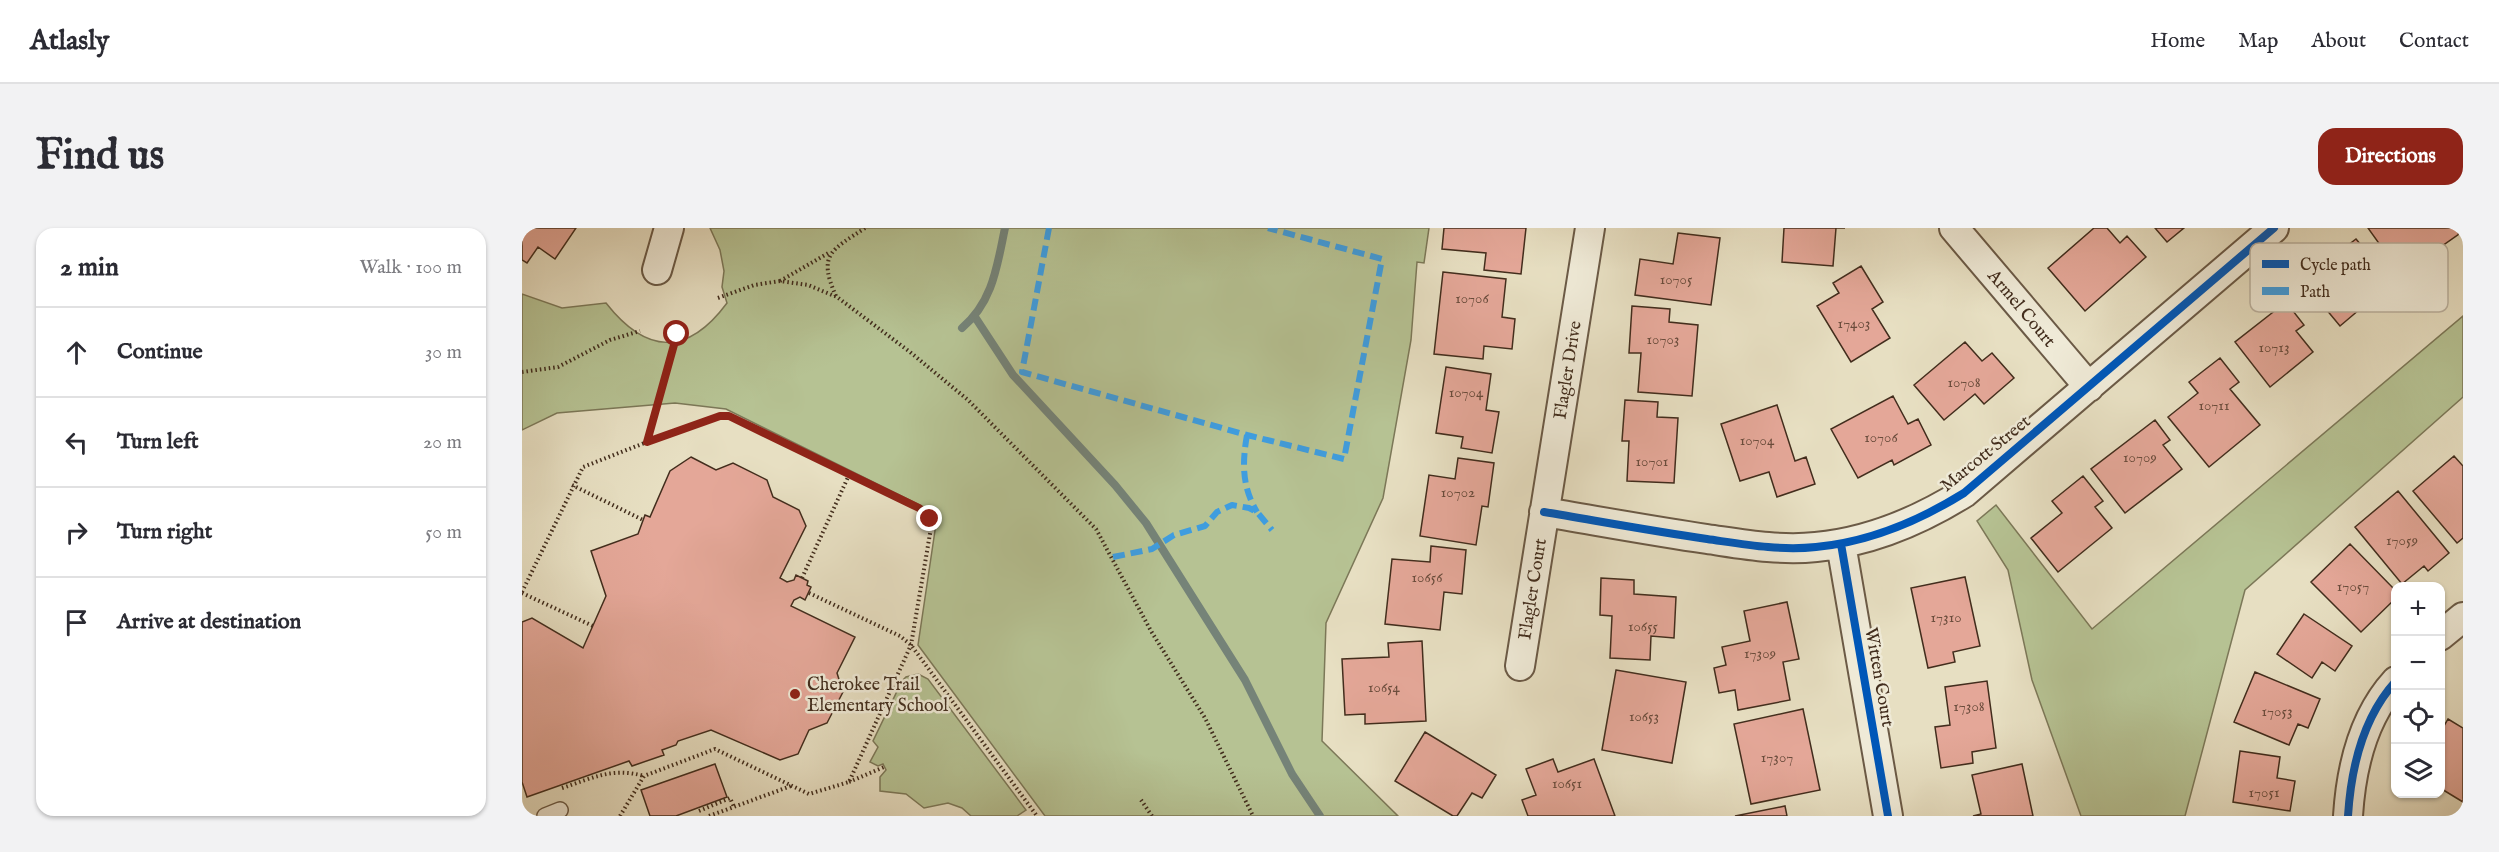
<!DOCTYPE html>
<html lang="en">
<head>
<meta charset="utf-8">
<style>
  body { margin:0; font-family:"IM FELL English",serif; background:#f2f2f3; color:#2b2b33 }
  .controls { position:absolute; right:18px; bottom:18px; display:grid; overflow:hidden; border-radius:12px; box-shadow:0 2px 4px #0004 }
  .controls button { width:54px; height:54px; display:grid; place-items:center; padding:0; border:0; border-bottom:2px solid #e1e1e2; background:#fff; color:#2b2b33; font:30px sans-serif }
  .stop { position:absolute; width:18px; height:18px; margin:-14px; border:4px solid #8f2418; border-radius:50%; background:#fff }
  .stop.end { background:#8f2418; border-color:#fff; box-shadow:0 2px 6px #0008 }
  .list { margin:0; padding:0; list-style:none }
  h2 { display:flex; justify-content:space-between; align-items:center; height:78px; margin:0; padding:0 24px; font-size:26px }
  h2 small { font-size:20px; font-weight:400; color:#7c7c81 }
  .list li { display:grid; grid-template-columns:39px 1fr auto; gap:18px; align-items:center; box-sizing:border-box; height:90px; padding:0 24px; border-top:2px solid #e1e1e2 }
  .list b { display:block; font-size:22px; white-space:nowrap }
  .list em { font-size:20px; font-style:normal; color:#7c7c81 }
  .icon { flex:none; width:33px; height:33px; fill:none; stroke:currentColor; stroke-width:2; stroke-linecap:round; stroke-linejoin:round }
  .map { position:relative; flex:none; width:1941px; height:588px; overflow:hidden; border-radius:18px }
  header { display:flex; align-items:center; gap:36px; box-sizing:border-box; height:84px; padding:0 30px; background:#fff; border-bottom:2px solid #e1e1e2 }
  header strong { font-size:28px }
  nav { display:flex; gap:33px; margin-inline-start:auto; font-size:21px }
  .intro { display:flex; align-items:center; justify-content:space-between; box-sizing:border-box; height:144px; padding:0 36px }
  h1 { margin:0; font-size:42px }
  .button { padding:15px 27px; border-radius:18px; background:#8f2418; color:#fff; font-size:21px; font-weight:700 }
  main { display:flex; gap:36px; padding:0 36px }
  aside { flex:1; background:#fff; border-radius:18px; box-shadow:0 2px 4px #0004 }
  .map>svg:first-child { display:block }
  .green { fill:#b6c293; stroke:#7c7858; stroke-width:1.5 }
  .lines { fill:none; stroke-linecap:round; stroke-linejoin:round }
  .stream { stroke:#758378; stroke-width:8 }
  .building { fill:#e4a798; stroke:#422d1d; stroke-width:1.5 }
  .service-casing { stroke:#6b5a46; stroke-width:18 }
  .minor-casing { stroke:#6b5a46; stroke-width:32 }
  .path { stroke:#422d1d; stroke-width:4; stroke-dasharray:1.5 3; stroke-linecap:butt }
  .service { stroke:#efead7; stroke-width:15 }
  .minor { stroke:#efead7; stroke-width:28 }
  .quiet { stroke:#3f9ddf; stroke-width:6; stroke-dasharray:12 6; stroke-linecap:butt }
  .cycleway-casing { stroke:#efead7; stroke-width:11 }
  .cycleway { stroke:#0057b8; stroke-width:8 }
  .route { stroke:#8f2418; stroke-width:8 }
  .poi-dot { fill:#8f2418; stroke:#efead7; stroke-width:2 }
  .labels { text-anchor:middle; stroke-width:5; stroke-linejoin:round; paint-order:stroke }
  .number-label { font-size:15px; fill:#6a4c3c }
  .street-label { font-size:18px; fill:#422d1d; stroke:#efead7 }
  .poi-label { font-size:18px; fill:#422d1d; stroke:#efead7; text-anchor:start }
  .key { fill:#efead7; stroke:#bbb19f; stroke-width:1.5 }
  .key-label { font-size:16px; fill:#422d1d }
</style>
</head>
<body>
<header>
<strong>Atlasly</strong>
<nav><a>Home</a><a>Map</a><a>About</a><a>Contact</a></nav>
</header>
<div class="intro"><h1>Find us</h1><a class="button">Directions</a></div>
<main>
<aside>
<h2>2 min<small>Walk · 100 m</small></h2>
<ul class="list">
<li><svg class="icon" aria-label="ahead" viewBox="0 0 24 24"><path d="M12 20V5M6 11l6-6 6 6"/></svg><div><b>Continue</b></div><em>30 m</em></li>
<li><svg class="icon" aria-label="left" viewBox="0 0 24 24"><path d="M17 20v-9H6M10 6l-5 5 5 5"/></svg><div><b>Turn left</b></div><em>20 m</em></li>
<li><svg class="icon" aria-label="right" viewBox="0 0 24 24"><path d="M7 20v-9h11M14 6l5 5-5 5"/></svg><div><b>Turn right</b></div><em>50 m</em></li>
<li><svg class="icon" aria-label="arrive" viewBox="0 0 24 24"><path d="M6 21V4h12l-3 4 3 4H6"/></svg><div><b>Arrive at destination</b></div></li>
</ul>
</aside>
<div class="map">
<svg width="1941" height="588" viewBox="0 0 1941 588">
  <rect width="100%" height="100%" fill="#e7dfc2"/>
  <filter id="stains"><feTurbulence type="fractalNoise" baseFrequency=".00333" numOctaves="4"/><feColorMatrix values="0 0 0 0 .2 0 0 0 0 .09 0 0 0 0 .02 0 0 0 .5 -.17"/></filter>
  <radialGradient id="worn" r=".72"><stop offset=".6" stop-color="#630" stop-opacity="0"/><stop offset="1" stop-color="#630" stop-opacity=".3"/></radialGradient>
  <path class="green" d="M188 0H907L902 35 895 34 889 112 861 270 804 395 800 513 876 588H523L396 417 415 289 408 282 204 181 153 175 35 185 0 202V66L40 80 84 75C124 126 165 129 205 75L200 59 202 43 198 22Z
    M1941 88V169L1723 362 1663 588H1559L1510 452 1486 342 1455 293 1474 277 1570 401Z
    M396 446 406 451 504 582 495 588H449L440 580 426 575 402 580 384 566 358 563V549L364 542 361 536 356 538 348 534 356 519 351 513 380 453 384 449Z"/>
  <g class="lines">
    <path class="stream" d="M453 89 491 147 593 257 624 295 723 452 770 546 798 588
      M440 100C471 74 475 38 483 0"/>
  </g>
  <path class="building" d="M0 0H54L33 31 16 19 5 35 0 32Z
    M922 0H1004L999 46 962 42 964 25 920 21Z
    M1262 0H1323H1314L1311 38 1260 34Z
    M1572 0H1585L1598 15 1605 8 1624 29 1563 83 1526 40Z
    M1633 0H1662L1645 14Z
    M1846 0H1933L1937 6 1893 37 1889 32 1876 42Z
    M1156 5 1198 10 1189 77 1113 67 1118 31 1151 36Z
    M1834 11 1870 54 1818 98 1789 63 1819 37 1812 28Z
    M1339 38 1361 74 1350 81 1368 110 1329 134 1295 78 1317 65 1311 55Z
    M921 44 984 51 980 89 993 91 990 121 962 118 961 131 912 126Z
    M1764 74 1782 97 1774 103 1791 124 1748 159 1713 114Z
    M1110 78 1148 81 1147 94 1176 97 1170 168 1116 164 1119 125H1107Z
    M1443 114 1460 133 1470 125 1492 150 1462 176 1453 166 1422 192 1392 157Z
    M1698 130 1717 154 1708 161 1738 197 1687 239 1646 189 1676 165 1667 154Z
    M924 139 969 146 964 182 977 184 970 225 939 220 941 209 914 205Z
    M1371 168 1386 196 1396 191 1409 217 1372 237 1370 232 1336 250 1309 201Z
    M1103 172 1136 174 1135 189 1156 190 1152 255 1105 253 1107 213H1100Z
    M1255 177 1273 233 1284 229 1293 256 1255 269 1247 244 1218 253 1199 196Z
    M1633 192 1648 212 1641 217 1660 241 1603 285 1569 241Z
    M1932 228 1941 238V310L1935 315 1891 263Z
    M169 229 194 242 211 235 245 252 251 269 277 282 284 298 258 350 265 354 272 352 274 347 286 353 285 357 289 359 283 372 278 369 272 372 269 378 333 409 315 445 321 464 305 495 287 502 276 526 258 532 189 502 156 513 154 517 140 522 142 527 110 538 107 533 5 569 0 554V394L10 390 61 420 84 368 69 323 116 306 123 287 128 289 148 243Z
    M936 230 972 235 966 279 960 278 954 317 898 308 907 247 933 251Z
    M1561 248 1581 273 1573 279 1590 300 1536 344 1509 310 1540 285 1530 273Z
    M1876 263 1927 325 1906 343 1902 338 1880 356 1833 299Z
    M1828 316 1874 363V370L1839 404 1789 354Z
    M909 318 944 322 940 366 922 364 918 402 863 396 870 331 908 334Z
    M1443 349 1458 418 1431 424 1433 434 1406 440 1389 360Z
    M1079 350 1112 352V366L1154 369 1152 410 1129 408 1128 432 1088 430 1090 388 1078 387Z
    M1265 374 1277 431 1261 434 1268 472 1216 482 1213 462 1197 465 1192 440 1204 437 1200 419 1228 413 1222 383Z
    M1782 386 1830 418 1813 443 1800 434 1790 450 1755 426Z
    M900 413 904 493 843 496V486L823 487 820 431 867 429 866 415Z
    M1094 442 1164 454 1150 535 1080 522Z
    M1733 444 1798 471 1786 500 1776 496 1767 517 1712 494Z
    M1465 453 1474 520 1450 524 1451 535 1419 540 1413 499 1428 497 1423 459Z
    M1281 481 1298 562 1229 576 1212 496Z
    M1926 491 1941 500V574L1918 560V505Z
    M903 504 974 547 960 570 950 565 935 588H931L873 553Z
    M1718 523 1758 529 1755 550 1773 553 1768 583 1711 574Z
    M1031 531 1036 544 1072 531 1093 588H1006L1000 572 1014 567 1004 541Z
    M193 536 205 569 154 588H128L119 562Z
    M1500 536 1511 588H1451L1459 586 1450 547Z
    M1263 578 1265 588H1213Z"/>
  <g class="lines">
    <defs>
      <path id="service" d="M23 588 38 582"/>
      <path id="minor" d="M1432 0 1567 159
        M135 42 147 0
        M1022 284C1076 293 1130 303 1185 311 1220 316 1257 323 1294 319 1347 314 1397 293 1442 265L1752 0
        M1319 316 1366 588
        M1918 408 1941 389
        M998 438 1068 0
        M1826 588C1829 541 1841 489 1874 453"/>
    </defs>
    <use href="#service" class="service-casing"/>
    <use href="#minor" class="minor-casing"/>
    <path class="path" d="M258 53 308 24
      M314 68C295 26 310 22 343 0
      M196 70 232 57 258 53 286 57 315 69 388 124 446 172 574 301 629 403 683 490 731 588
      M0 144 36 139 88 112 118 103
      M50 257 121 292
      M280 350 327 247
      M0 364 61 239 125 214 155 106
      M0 365 71 398
      M287 365 378 408 389 417 515 588
      M327 554 362 539
      M40 560C71 550 90 539 122 548
      M619 572 630 588
      M177 583 208 570 212 579
      M98 588 122 548 193 521 287 566 327 554 389 417 409 300 408 291 397 280 215 190 198 188 125 214
      M187 588 269 558"/>
    <use href="#service" class="service"/>
    <use href="#minor" class="minor"/>
    <path class="quiet" d="M527 0 500 144 725 207 822 231 860 31 746 0
      M725 207C720 235 720 259 735 284
      M591 329 630 321 652 307 683 298 695 284 710 277 727 280 735 284 750 302"/>
    <defs>
      <path id="cycleway" d="M1022 284C1076 293 1130 303 1185 311 1220 316 1257 323 1294 319 1347 314 1397 293 1442 265L1752 0
        M1319 316 1366 588
        M1826 588C1829 541 1841 489 1874 453"/>
    </defs>
    <use href="#cycleway" class="cycleway-casing"/>
    <use href="#cycleway" class="cycleway"/>
  </g>
  <g class="lines">
    <path class="route" d="M155 106 125 214 198 188H207L397 280 408 291"/>
  </g>
  <circle class="poi-dot" cx="273" cy="466" r="6"/>
  <g class="labels">
    <g class="number-label">
      <text x="1154" y="56">10705</text>
      <text x="950" y="75">10706</text>
      <text x="1332" y="100">17403</text>
      <text x="1141" y="116">10703</text>
      <text x="1752" y="124">10713</text>
      <text x="1442" y="159">10708</text>
      <text x="944" y="169">10704</text>
      <text x="1692" y="182">10711</text>
      <text x="1359" y="214">10706</text>
      <text x="1235" y="217">10704</text>
      <text x="1618" y="234">10709</text>
      <text x="1130" y="238">10701</text>
      <text x="936" y="269">10702</text>
      <text x="1880" y="317">17059</text>
      <text x="905" y="354">10656</text>
      <text x="1831" y="363">17057</text>
      <text x="1424" y="394">17310</text>
      <text x="1121" y="403">10655</text>
      <text x="1238" y="430">17309</text>
      <text x="862" y="464">10654</text>
      <text x="1447" y="483">17308</text>
      <text x="1755" y="488">17053</text>
      <text x="1122" y="493">10653</text>
      <text x="1255" y="534">17307</text>
      <text x="1045" y="560">10651</text>
      <text x="1742" y="569">17051</text>
    </g>
    <g class="street-label">
      <text transform="translate(1500 80) rotate(50)" y="6">Armel Court</text>
      <text transform="translate(1045 142) rotate(-81)" y="6">Flagler Drive</text>
      <text transform="translate(1463 225) rotate(-39)" y="6">Marcott Street</text>
      <text transform="translate(1010 361) rotate(-81)" y="6">Flagler Court</text>
      <text transform="translate(1358 449) rotate(80)" y="6">Witten Court</text>
    </g>
    <g class="poi-label">
      <text x="285" y="462">Cherokee Trail<tspan x="285" dy="21">Elementary School</tspan></text>
    </g>
  </g>
  <rect x="1728" y="15" width="198" height="69" rx="9" class="key"/>
  <rect x="1740" y="32" width="27" height="8" fill="#0057b8"/>
  <rect x="1740" y="59" width="27" height="8" fill="#3f9ddf"/>
  <g class="key-label">
    <text x="1778" y="42">Cycle path</text>
    <text x="1778" y="69">Path</text>
  </g>
  <rect width="100%" height="100%" filter="url(#stains)"/>
  <rect width="100%" height="100%" fill="url(#worn)"/>
</svg>
<div class="controls">
<button>+</button>
<button>−</button>
<button><svg class="icon" aria-label="locate" viewBox="0 0 24 24"><circle cx="12" cy="12" r="6"/><path d="M12 2v4M12 18v4M2 12h4M18 12h4"/></svg></button>
<button><svg class="icon" aria-label="layers" viewBox="0 0 24 24"><path d="M12 4l9 5-9 5-9-5zM3 14l9 5 9-5"/></svg></button>
</div>
<div class="stop" style="left:155px;top:106px"></div>
<div class="stop end" style="left:408px;top:291px"></div>
</div>
</main>
</body>
</html>
